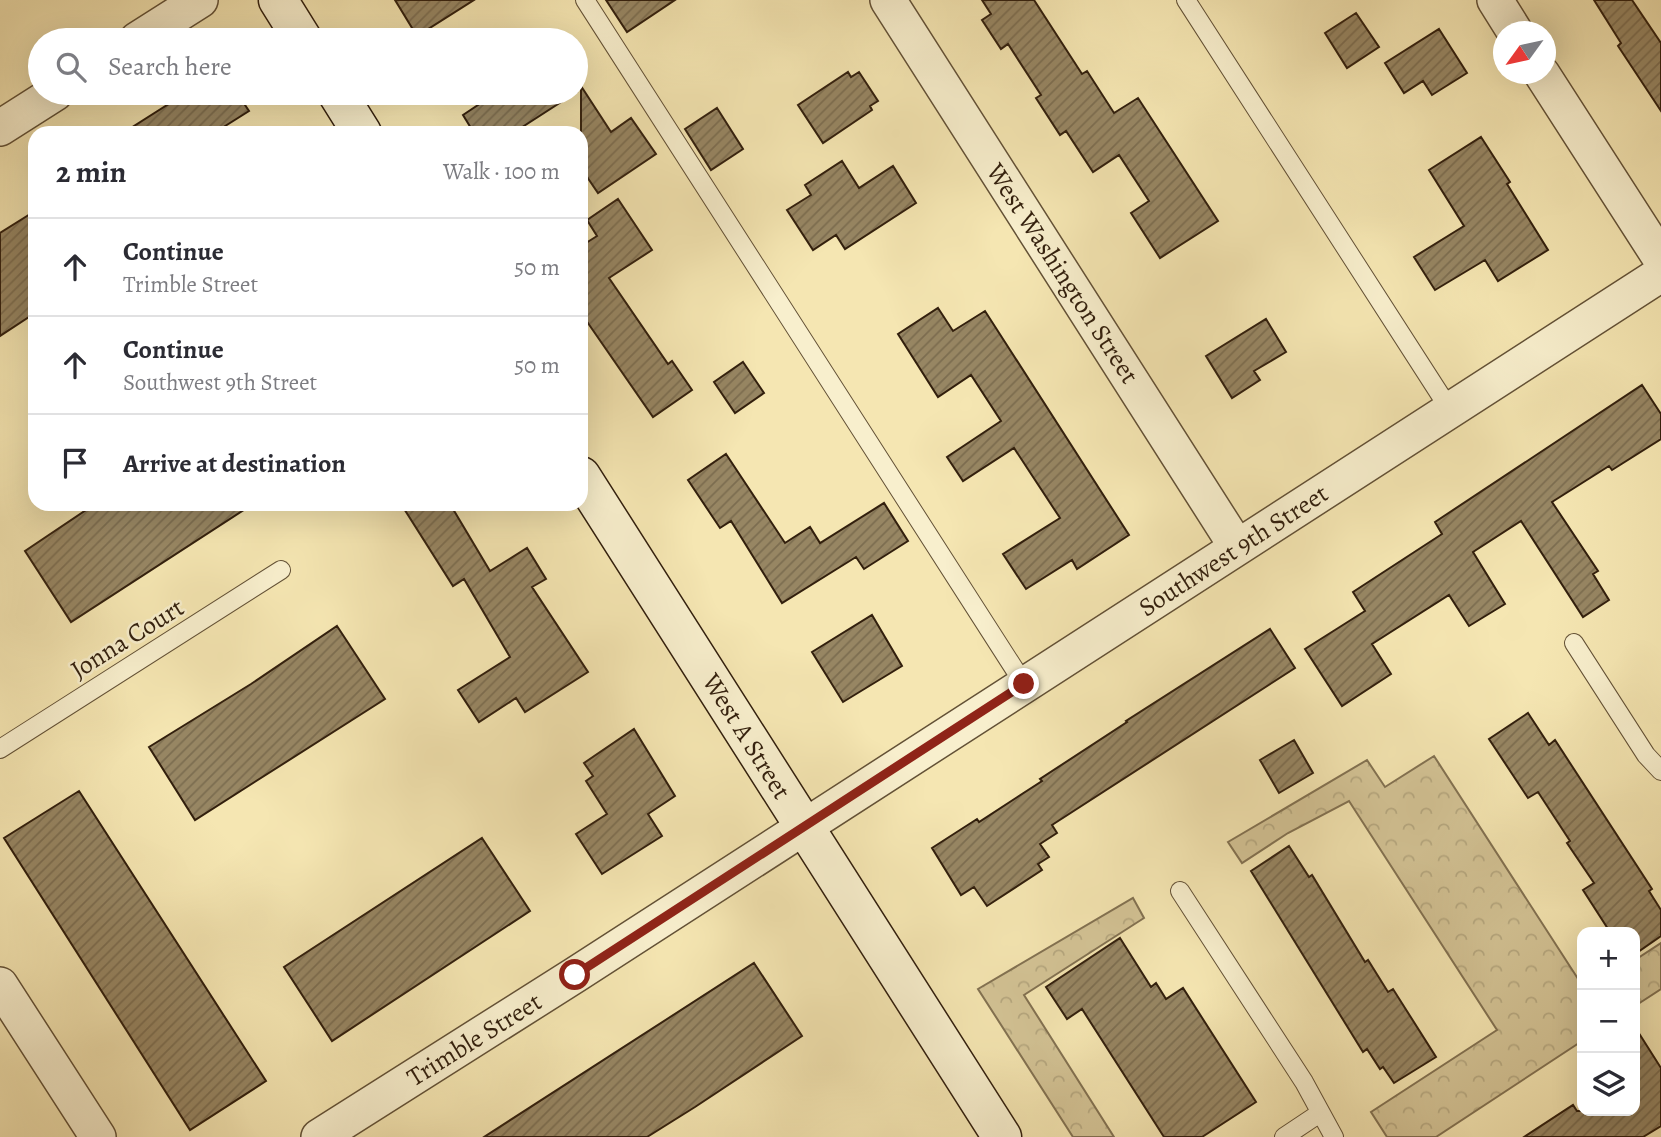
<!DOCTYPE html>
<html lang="en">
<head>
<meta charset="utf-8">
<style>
  body { margin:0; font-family:Alegreya,serif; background:#f2f2f3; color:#2b2b33 }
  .controls { position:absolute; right:21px; bottom:21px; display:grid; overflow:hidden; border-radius:14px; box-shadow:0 7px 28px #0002 }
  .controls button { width:63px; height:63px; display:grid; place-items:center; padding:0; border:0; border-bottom:2px solid #e1e1e2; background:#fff; color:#2b2b33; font:35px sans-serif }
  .compass { position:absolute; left:1493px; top:21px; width:63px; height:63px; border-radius:50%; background:#fff; box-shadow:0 7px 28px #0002; rotate:237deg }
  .stop { position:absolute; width:21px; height:21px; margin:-16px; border:5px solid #8f2418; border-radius:50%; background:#fff }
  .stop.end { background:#8f2418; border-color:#fff; box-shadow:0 2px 7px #0008 }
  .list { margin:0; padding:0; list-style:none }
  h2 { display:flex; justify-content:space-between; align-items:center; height:91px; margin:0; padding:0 28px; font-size:30px }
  h2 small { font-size:23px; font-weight:400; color:#7c7c81 }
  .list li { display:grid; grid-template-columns:46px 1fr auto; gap:21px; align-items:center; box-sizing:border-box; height:98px; padding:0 28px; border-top:2px solid #e1e1e2 }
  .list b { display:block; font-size:26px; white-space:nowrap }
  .list p { margin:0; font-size:23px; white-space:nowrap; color:#7c7c81 }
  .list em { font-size:23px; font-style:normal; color:#7c7c81 }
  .icon { flex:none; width:38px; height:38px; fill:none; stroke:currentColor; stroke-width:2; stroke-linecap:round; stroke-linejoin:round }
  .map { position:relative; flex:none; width:1661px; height:1137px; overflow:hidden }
  .search { position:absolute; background:#fff; box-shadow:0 7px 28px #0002; left:28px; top:28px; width:560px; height:77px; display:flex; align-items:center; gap:18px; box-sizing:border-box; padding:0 24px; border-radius:38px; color:#7c7c81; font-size:26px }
  .panel { position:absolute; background:#fff; box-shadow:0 7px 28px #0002; left:28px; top:126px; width:560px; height:385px; border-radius:21px }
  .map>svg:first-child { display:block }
  .park { fill:url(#park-crowns); stroke:#837252; stroke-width:2 }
  .building { fill:url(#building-hatch); stroke:#321f0d; stroke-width:2 }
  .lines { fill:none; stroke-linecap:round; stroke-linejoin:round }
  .service-casing { stroke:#635136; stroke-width:20 }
  .minor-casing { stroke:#635136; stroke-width:38 }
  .secondary-casing { stroke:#321f0d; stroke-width:41 }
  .service { stroke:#f8efcd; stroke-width:18 }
  .minor { stroke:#f8efcd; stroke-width:35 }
  .secondary { stroke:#f8efcd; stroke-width:38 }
  .route { stroke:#8f2418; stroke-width:9 }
  .labels { text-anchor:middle; stroke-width:5; stroke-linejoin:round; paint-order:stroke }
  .street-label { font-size:26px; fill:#321f0d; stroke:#f8efcd }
</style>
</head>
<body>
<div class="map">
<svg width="1661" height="1137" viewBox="0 0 1661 1137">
  <defs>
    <pattern id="park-crowns" width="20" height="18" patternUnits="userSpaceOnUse" patternTransform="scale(1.75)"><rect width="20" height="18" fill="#d4c496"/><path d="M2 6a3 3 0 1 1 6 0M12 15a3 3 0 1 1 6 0" fill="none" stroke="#b6a880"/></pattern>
    <pattern id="building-hatch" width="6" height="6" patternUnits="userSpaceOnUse" patternTransform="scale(1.75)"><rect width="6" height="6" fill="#978663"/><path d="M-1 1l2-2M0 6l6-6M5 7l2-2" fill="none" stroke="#7c6d50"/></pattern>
  </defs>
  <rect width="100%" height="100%" fill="#f5e6b2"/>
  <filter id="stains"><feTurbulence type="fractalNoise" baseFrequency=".00286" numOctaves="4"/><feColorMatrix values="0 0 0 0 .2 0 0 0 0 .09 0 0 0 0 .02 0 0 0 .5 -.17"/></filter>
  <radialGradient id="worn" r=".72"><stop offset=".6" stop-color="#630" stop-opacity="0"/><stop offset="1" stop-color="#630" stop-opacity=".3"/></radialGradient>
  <path class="park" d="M1434 756 1582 985V1041L1436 1137H1387L1371 1112 1497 1030 1349 801 1288 833 1242 863 1228 842 1367 760 1385 787Z
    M1133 898 1144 918 1024 995 1114 1137H1073L978 989Z
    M1661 943V989L1635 1006V960Z"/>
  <path class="building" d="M395 0H474L417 36Z
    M606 0H675L627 32Z
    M982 0H1034L1082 74 1087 71 1114 113 1138 98 1218 221 1160 258 1131 213 1149 201 1119 155 1093 172 1066 131 1060 135 1036 98 1041 95 1008 44 1001 49 982 20 991 14Z
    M1594 0H1632L1661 43V111L1618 46 1621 43Z
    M1356 13 1379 47 1347 68 1325 33Z
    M1439 29 1467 73 1432 95 1423 81 1404 93 1385 63Z
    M848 72 851 77 859 72 878 101 870 106 872 110 823 143 798 105Z
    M581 86 611 132 631 118 656 154 598 193 581 168Z
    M186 93H237L249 111 214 133H123Z
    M496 93H575L513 133H474L463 115Z
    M717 108 743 149 711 170 685 129Z
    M1481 137 1510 182 1507 184 1548 250 1498 281 1485 260 1435 290 1414 257 1464 226 1429 170Z
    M842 161 859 188 893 166 916 203 845 249 836 235 813 250 787 210 811 195 805 185Z
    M618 199 652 250 609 278 668 364 672 361 692 390 653 417 581 313V236L586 243 597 236 587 220Z
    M35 211V313L0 336V233Z
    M938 308 953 331 985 311 1129 535 1077 569 1072 560 1026 589 1003 554 1060 518 1014 448 963 481 947 457 1001 421 971 375 938 397 898 334Z
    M1266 319 1286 352 1254 371 1260 380 1232 398 1206 356Z
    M743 362 764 393 735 413 714 382Z
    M1642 385 1661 414V439L1612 470 1609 466 1552 502 1598 571 1593 574 1609 600 1583 617 1521 521 1473 552 1505 604 1469 626 1449 595 1372 644 1391 674 1342 706 1305 649 1365 611 1353 592 1442 534 1435 522Z
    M726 454 785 543 810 527 820 543 884 503 908 541 864 569 856 557 782 603 731 521 720 528 688 480Z
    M95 504H253L71 622 25 551Z
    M401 504H450L490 571 527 548 546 579 532 587 588 672 525 712 516 698 479 722 458 690 510 657 464 579 453 586Z
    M872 615 902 666 843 702 812 652Z
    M337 626 385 699 195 820 149 747 251 684Z
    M1270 629 1295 668 1052 825 1057 833 1040 844 1049 857 1038 864 1042 870 987 906 974 887 961 895 932 848 977 819 979 822 1042 781 1040 779 1127 722 1126 721Z
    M1528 713 1549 745 1555 740 1652 889 1649 891 1661 910V936L1635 954V932H1610L1583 890 1594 883 1567 843 1570 841 1538 792 1528 798 1489 739Z
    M634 729 675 796 648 814 662 836 602 874 576 834 607 814 586 781 593 776 584 763Z
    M1294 740 1313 773 1279 793 1260 760Z
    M79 791 266 1081 190 1130 4 838Z
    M482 838 530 911 332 1041 284 967Z
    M1289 846 1309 877 1312 875 1365 962 1368 960 1388 992 1393 989 1436 1057 1394 1083 1383 1067 1380 1069 1367 1049 1363 1052 1251 871Z
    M1120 938 1151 987 1156 983 1166 999 1183 988 1256 1102 1202 1137H1164L1082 1009 1067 1019 1046 987Z
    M754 963 802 1036 695 1107 647 1137H484Z
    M1635 1027 1661 1068V1126L1643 1137H1524L1573 1105 1577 1111H1635Z"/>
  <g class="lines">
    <defs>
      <path id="service" d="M585 0 1024 684
        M1186 0 1450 410
        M1574 643 1646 755 1661 771
        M0 749 281 570
        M1180 891 1304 1082 1334 1137
        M1284 1137 1320 1113"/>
      <path id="minor" d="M888 0 1237 547
        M1495 0 1515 32
        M137 40 200 0
        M1542 74 1661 259
        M0 128 55 93
        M0 985 98 1137
        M319 1137 575 975 1661 274"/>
      <path id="secondary" d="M278 0 303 40
        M337 93 362 133
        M581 476 1002 1137"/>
    </defs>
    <use href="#service" class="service-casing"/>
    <use href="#minor" class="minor-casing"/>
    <use href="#secondary" class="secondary-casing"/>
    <use href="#service" class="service"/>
    <use href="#minor" class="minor"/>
    <use href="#secondary" class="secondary"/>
  </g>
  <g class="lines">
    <path class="route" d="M575 975 1024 684"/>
  </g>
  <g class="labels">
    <g class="street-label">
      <text transform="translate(1063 273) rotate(57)" y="9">West Washington Street</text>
      <text transform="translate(1233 550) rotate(-33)" y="9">Southwest 9th Street</text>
      <text transform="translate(127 638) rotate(-32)" y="9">Jonna Court</text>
      <text transform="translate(747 736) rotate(58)" y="9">West A Street</text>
      <text transform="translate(474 1039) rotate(-32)" y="9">Trimble Street</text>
    </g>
  </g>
  <rect width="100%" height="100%" filter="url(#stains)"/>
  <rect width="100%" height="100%" fill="url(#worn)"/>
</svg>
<div class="controls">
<button>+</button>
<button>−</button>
<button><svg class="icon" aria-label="layers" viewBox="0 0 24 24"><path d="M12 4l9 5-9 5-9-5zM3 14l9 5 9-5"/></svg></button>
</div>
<svg class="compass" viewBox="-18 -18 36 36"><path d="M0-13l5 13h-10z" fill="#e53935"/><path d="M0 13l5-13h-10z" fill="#7c7c81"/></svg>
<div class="stop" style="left:575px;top:975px"></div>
<div class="stop end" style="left:1024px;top:684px"></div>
<div class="search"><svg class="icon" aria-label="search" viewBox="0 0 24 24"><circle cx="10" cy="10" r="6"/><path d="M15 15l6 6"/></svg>Search here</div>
<section class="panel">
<h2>2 min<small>Walk · 100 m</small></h2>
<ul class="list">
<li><svg class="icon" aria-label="ahead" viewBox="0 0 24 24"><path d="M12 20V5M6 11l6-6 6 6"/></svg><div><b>Continue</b><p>Trimble Street</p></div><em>50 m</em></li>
<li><svg class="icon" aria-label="ahead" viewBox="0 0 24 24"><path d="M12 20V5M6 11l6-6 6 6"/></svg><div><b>Continue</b><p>Southwest 9th Street</p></div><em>50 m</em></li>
<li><svg class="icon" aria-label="arrive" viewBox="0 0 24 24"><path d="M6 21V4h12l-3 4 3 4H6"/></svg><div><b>Arrive at destination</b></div></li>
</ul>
</section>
</div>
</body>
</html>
